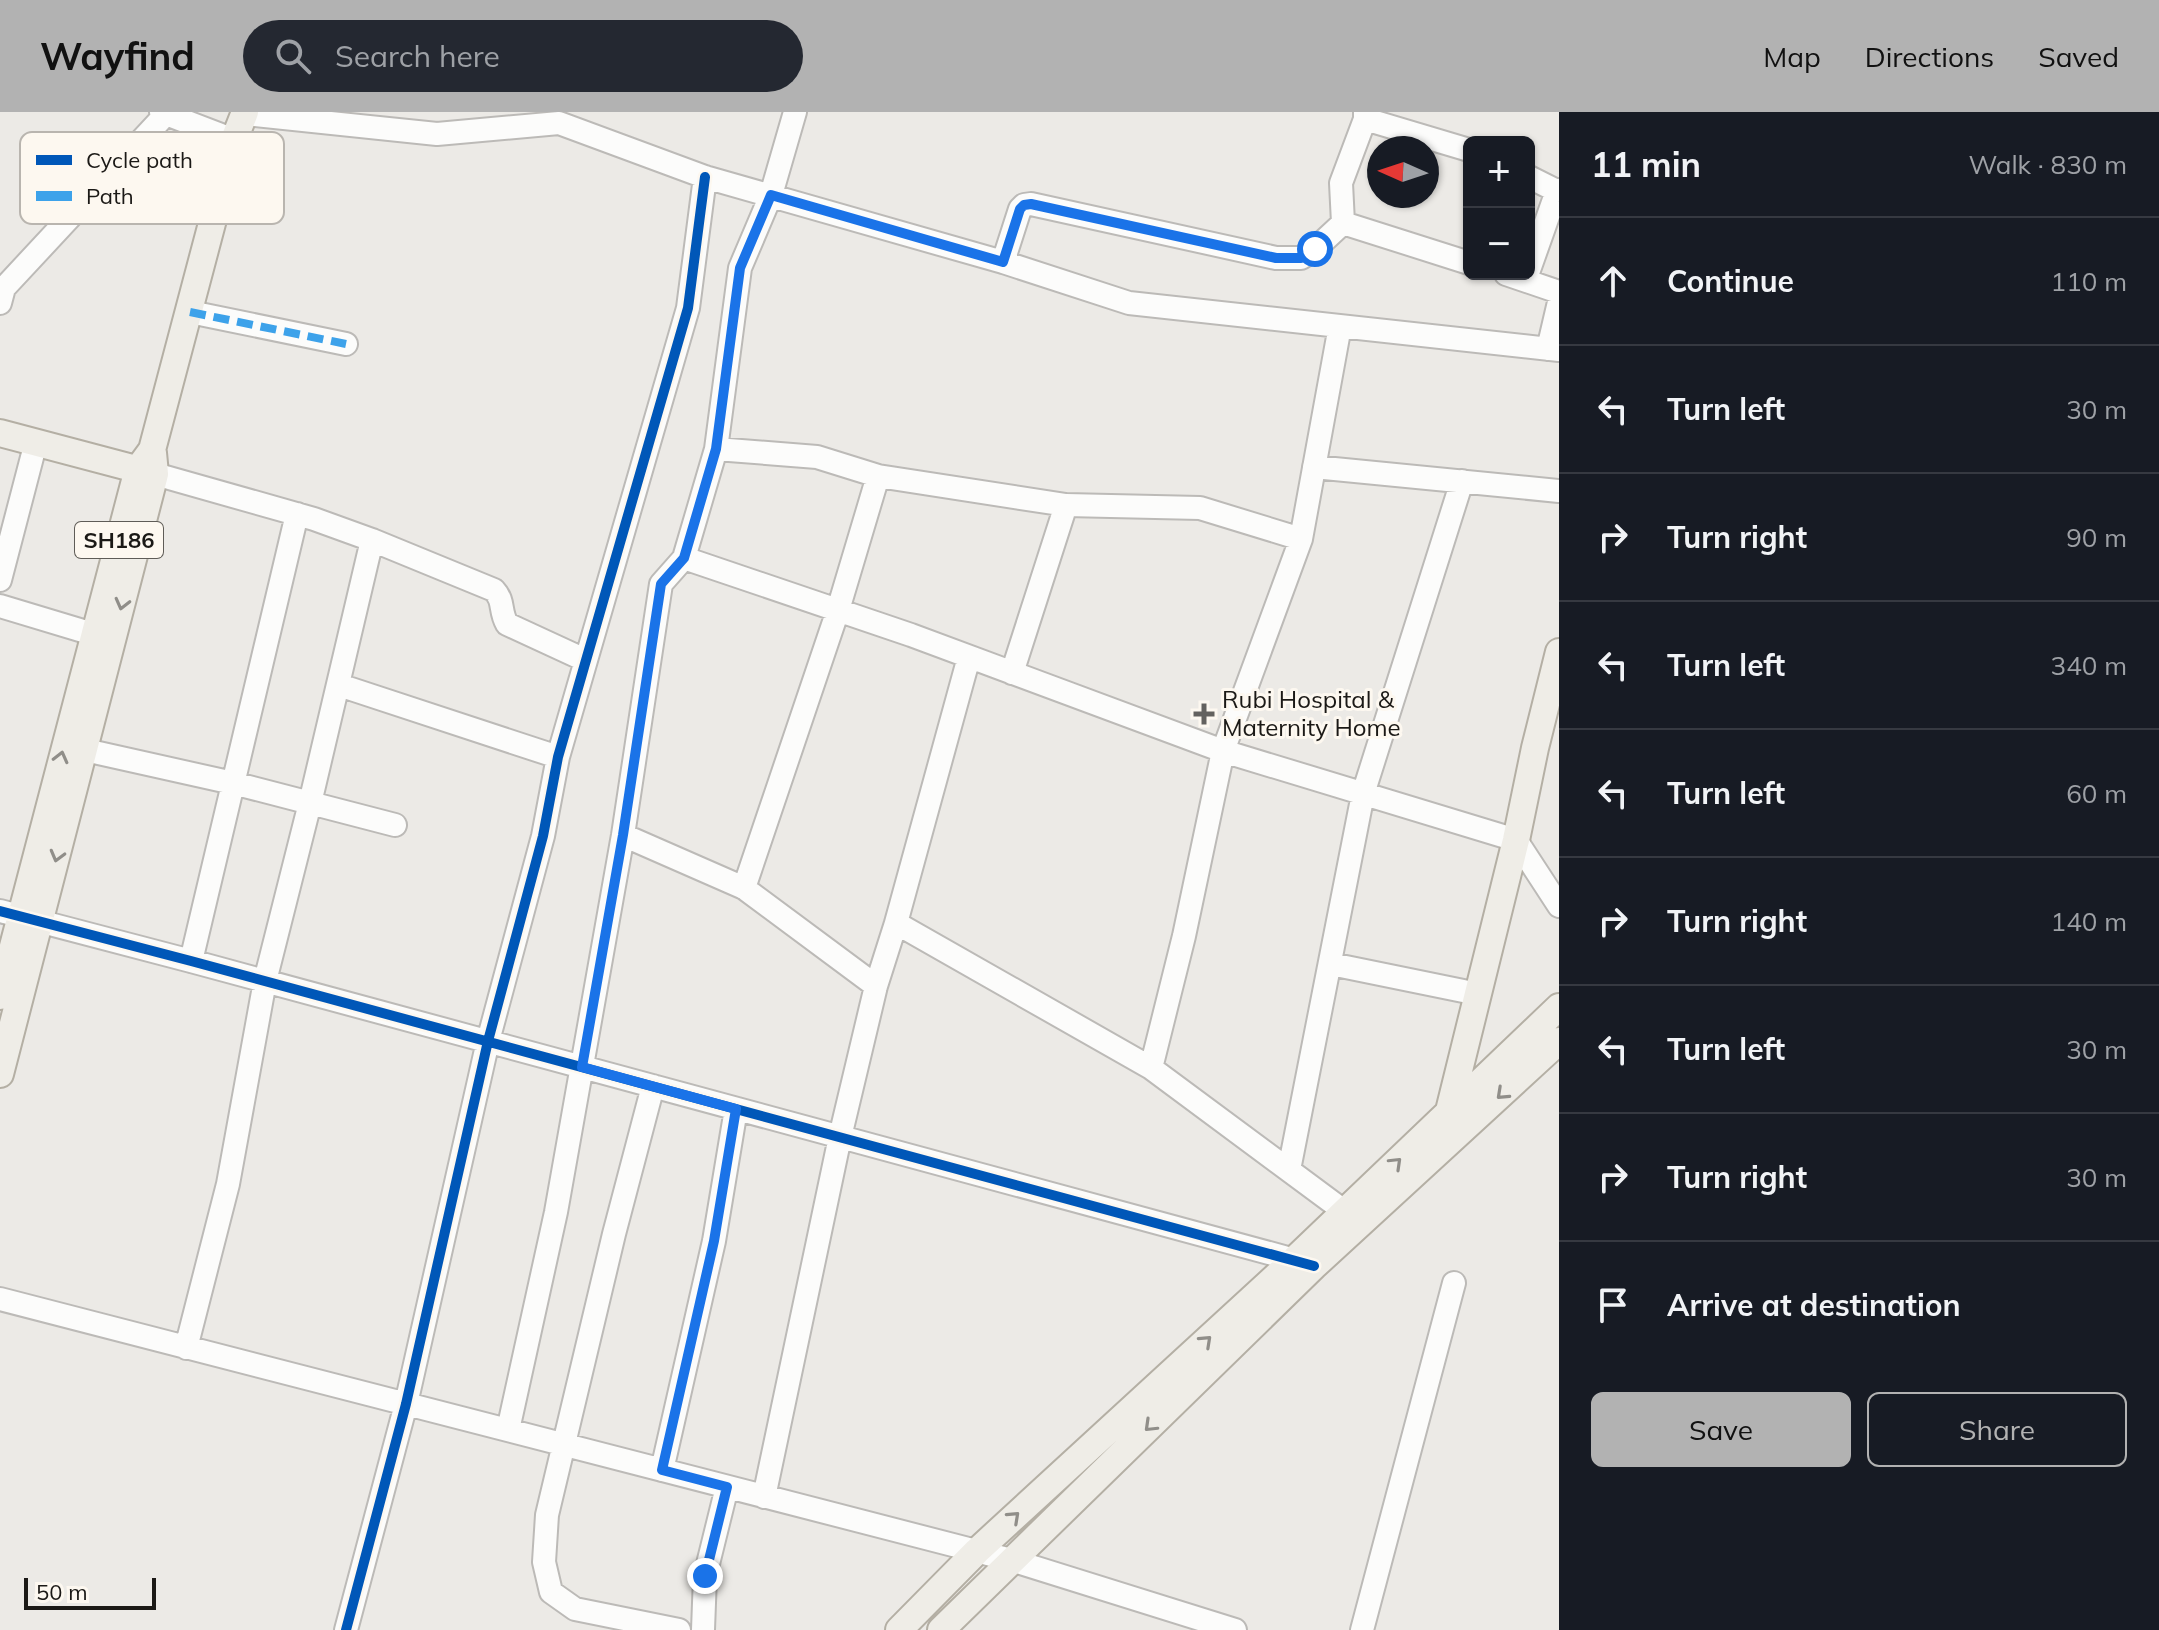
<!DOCTYPE html>
<html lang="en">
<head>
<meta charset="utf-8">
<style>
  body { margin:0; font-family:Mulish,sans-serif; background:#242831; color:#f1f3f6 }
  .controls { position:absolute; right:24px; top:24px; display:grid; overflow:hidden; border-radius:12px; box-shadow:0 2px 6px #0004 }
  .controls button { width:72px; height:72px; display:grid; place-items:center; padding:0; border:0; border-bottom:2px solid #363941; background:#171b24; color:#f1f3f6; font:40px sans-serif }
  .compass { position:absolute; left:1367px; top:24px; width:72px; height:72px; border-radius:50%; background:#171b24; box-shadow:0 2px 6px #0004; rotate:273deg }
  .scale { position:absolute; left:24px; bottom:20px; width:132px; box-sizing:border-box; padding-left:8px; border:4px solid #1b1916; border-top:0; font-size:22px; line-height:28px; white-space:nowrap; color:#1b1916; -webkit-text-stroke:6px #fdf8f0; paint-order:stroke }
  .stop { position:absolute; width:24px; height:24px; margin:-18px; border:6px solid #1a73e8; border-radius:50%; background:#fff }
  .stop.end { background:#1a73e8; border-color:#fff; box-shadow:0 2px 8px #0008 }
  .list { margin:0; padding:0; list-style:none }
  h2 { display:flex; justify-content:space-between; align-items:center; height:104px; margin:0; padding:0 32px; font-size:34px }
  h2 small { font-size:26px; font-weight:400; color:#9ea1a6 }
  .list li { display:grid; grid-template-columns:52px 1fr auto; gap:24px; align-items:center; box-sizing:border-box; height:128px; padding:0 32px; border-top:2px solid #363941 }
  .list b { display:block; font-size:30px; white-space:nowrap }
  .list em { font-size:26px; font-style:normal; color:#9ea1a6 }
  .actions { display:flex; gap:16px; padding:24px 32px }
  .actions a { flex:1; padding:18px 0; border:2px solid #b2b2b2; border-radius:12px; text-align:center; font-size:28px; color:#b2b2b2 }
  .actions .main { background:#b2b2b2; color:#111 }
  .icon { flex:none; width:44px; height:44px; fill:none; stroke:currentColor; stroke-width:2; stroke-linecap:round; stroke-linejoin:round }
  .map { position:relative; flex:none; width:1559px; height:1518px; overflow:hidden }
  header { display:flex; align-items:center; gap:48px; box-sizing:border-box; height:112px; padding:0 40px; background:#b2b2b2; color:#111 }
  header strong { font-size:38px }
  nav { display:flex; gap:44px; margin-inline-start:auto; font-size:28px }
  .search { width:560px; height:72px; background:#242831; display:flex; align-items:center; gap:20px; box-sizing:border-box; padding:0 28px; border-radius:44px; color:#9ea1a6; font-size:30px }
  main { display:flex }
  aside { flex:1; background:#171b24 }
  .map>svg:first-child { display:block }
  .lines { fill:none; stroke-linecap:round; stroke-linejoin:round }
  .minor-casing { stroke:#bcbab7; stroke-width:26 }
  .major-casing { stroke:#b4afa4; stroke-width:30 }
  .minor { stroke:#fcfcfb; stroke-width:22 }
  .major { stroke:#efede7; stroke-width:26 }
  .quiet { stroke:#3da2ea; stroke-width:8; stroke-dasharray:16 8; stroke-linecap:butt }
  .cycleway-casing { stroke:#fdf8f0; stroke-width:15 }
  .cycleway { stroke:#0057b8; stroke-width:10 }
  .oneway { stroke:#908e89 }
  .route { stroke:#1a73e8; stroke-width:10 }
  .poi-dot { fill:#64625f; stroke:#fdf8f0; stroke-width:3 }
  .labels { text-anchor:middle; stroke-width:6; stroke-linejoin:round; paint-order:stroke }
  .shield { fill:#fdf8f0; stroke:#5f5c57; stroke-width:2 }
  .shield-label { font-size:22px; font-weight:bold; fill:#1b1916 }
  .poi-label { font-size:24px; fill:#1b1916; stroke:#fdf8f0; text-anchor:start }
  .key { fill:#fdf8f0; stroke:#b9b5af; stroke-width:2 }
  .key-label { font-size:22px; fill:#1b1916 }
</style>
</head>
<body>
<header>
<strong>Wayfind</strong>
<div class="search"><svg class="icon" aria-label="search" viewBox="0 0 24 24"><circle cx="10" cy="10" r="6"/><path d="M15 15l6 6"/></svg>Search here</div>
<nav><a>Map</a><a>Directions</a><a>Saved</a></nav>
</header>
<main>
<div class="map">
<svg width="1559" height="1518" viewBox="0 0 1559 1518">
  <rect width="100%" height="100%" fill="#eceae6"/>
  <g class="lines">
    <defs>
      <path id="minor" d="M161 0 234 28
        M244 2 437 22 559 11 705 65 1003 150 1129 191 1559 238
        M1365 7 1469 38
        M1529 65 1557 79
        M1343 111 1341 71 1365 7V0
        M1003 150 1020 97 1024 93 1031 92 1276 146H1301L1315 137 1343 111 1469 151
        M1529 158 1557 79 1559 78
        M1506 162 1559 180
        M0 191 4 176 165 3
        M190 200 346 232
        M1340 214 1301 427 1223 639 1184 824 1151 956 1356 1108
        M1548 237 1559 190
        M716 337 817 345 878 364 1066 393 1200 396 1301 427
        M1314 355 1559 379
        M155 362 314 407 372 428 494 478C505 490 499 498 507 512L585 548
        M684 446 911 523 1223 639 1516 728 1559 794
        M0 468 36 330
        M0 494 93 522
        M1012 561 1066 393
        M339 573 558 645
        M85 638 233 671 395 713
        M623 723 744 776 876 874
        M744 776 838 498 878 364
        M0 799 191 849 1306 1151
        M896 811 1151 956
        M191 849 297 402
        M1331 852 1478 882
        M653 974 614 1122 547 1403 544 1450 551 1480 575 1497 679 1518
        M1289 1058 1363 682 1462 369
        M0 1187 1011 1448 1235 1518
        M186 1236 228 1072 265 869 310 691 372 428
        M508 1318 556 1100 623 723 661 472 684 446 716 337 740 156 771 83 795 0
        M662 1358 714 1129 736 997
        M764 1385 840 1025 876 874 896 811 969 545
        M346 1518 406 1292 488 929 543 724 558 645 688 196 705 65
        M703 1518 705 1464 727 1375
        M1362 1518 1454 1171"/>
      <path id="major" d="M0 321 155 362
        M0 884 138 357 152 338 234 28 245 0
        M0 962 155 362 153 341
        M1449 999 1516 728 1535 636 1559 540
        M899 1518 977 1439 1294 1148 1559 895
        M941 1518 1314 1154 1559 929"/>
    </defs>
    <use href="#minor" class="minor-casing"/>
    <use href="#major" class="major-casing"/>
    <use href="#minor" class="minor"/>
    <use href="#major" class="major"/>
    <path class="quiet" d="M190 200 346 232"/>
    <defs>
      <path id="cycleway" d="M0 799 191 849 1314 1154
        M346 1518 406 1292 488 929 543 724 558 645 688 196 705 65"/>
    </defs>
    <use href="#cycleway" class="cycleway-casing"/>
    <use href="#cycleway" class="cycleway"/>
  </g>
  <defs><path id="oneway-chevron" d="M-2-3.5L2.5 0L-2 3.5" fill="none" stroke-width="1.6" stroke-linecap="round" stroke-linejoin="round" transform="scale(2)"/></defs>
  <g class="oneway">
    <use href="#oneway-chevron" transform="translate(122 492) rotate(104)"/>
    <use href="#oneway-chevron" transform="translate(61 645) rotate(-76)"/>
    <use href="#oneway-chevron" transform="translate(57 744) rotate(105)"/>
    <use href="#oneway-chevron" transform="translate(1502 982) rotate(137)"/>
    <use href="#oneway-chevron" transform="translate(1396 1051) rotate(-44)"/>
    <use href="#oneway-chevron" transform="translate(1206 1229) rotate(-43)"/>
    <use href="#oneway-chevron" transform="translate(1150 1314) rotate(136)"/>
    <use href="#oneway-chevron" transform="translate(1014 1405) rotate(-43)"/>
  </g>
  <g class="lines">
    <path class="route" d="M705 1464 727 1375 662 1358 714 1129 736 997 582 955 623 723 661 472 684 446 716 337 740 156 771 83 1003 150 1020 97 1024 93 1031 92 1276 146H1301L1315 137"/>
  </g>
  <path class="poi-dot" d="M1200 590h8v8h8v8h-8v8h-8v-8h-8v-8h8z"/>
  <g class="labels">
    <rect class="shield" x="75" y="410" width="88" height="36" rx="6"/>
    <g class="shield-label">
      <text x="119" y="436">SH186</text>
    </g>
    <g class="poi-label">
      <text x="1222" y="596">Rubi Hospital &amp;<tspan x="1222" dy="28">Maternity Home</tspan></text>
    </g>
  </g>
  <rect x="20" y="20" width="264" height="92" rx="12" class="key"/>
  <rect x="36" y="43" width="36" height="10" fill="#0057b8"/>
  <rect x="36" y="79" width="36" height="10" fill="#3da2ea"/>
  <g class="key-label">
    <text x="86" y="56">Cycle path</text>
    <text x="86" y="92">Path</text>
  </g>
</svg>
<div class="controls">
<button>+</button>
<button>−</button>
</div>
<svg class="compass" viewBox="-18 -18 36 36"><path d="M0-13l5 13h-10z" fill="#e53935"/><path d="M0 13l5-13h-10z" fill="#9ea1a6"/></svg>
<div class="scale">50 m</div>
<div class="stop" style="left:1315px;top:137px"></div>
<div class="stop end" style="left:705px;top:1464px"></div>
</div>
<aside>
<h2>11 min<small>Walk · 830 m</small></h2>
<ul class="list">
<li><svg class="icon" aria-label="ahead" viewBox="0 0 24 24"><path d="M12 20V5M6 11l6-6 6 6"/></svg><div><b>Continue</b></div><em>110 m</em></li>
<li><svg class="icon" aria-label="left" viewBox="0 0 24 24"><path d="M17 20v-9H6M10 6l-5 5 5 5"/></svg><div><b>Turn left</b></div><em>30 m</em></li>
<li><svg class="icon" aria-label="right" viewBox="0 0 24 24"><path d="M7 20v-9h11M14 6l5 5-5 5"/></svg><div><b>Turn right</b></div><em>90 m</em></li>
<li><svg class="icon" aria-label="left" viewBox="0 0 24 24"><path d="M17 20v-9H6M10 6l-5 5 5 5"/></svg><div><b>Turn left</b></div><em>340 m</em></li>
<li><svg class="icon" aria-label="left" viewBox="0 0 24 24"><path d="M17 20v-9H6M10 6l-5 5 5 5"/></svg><div><b>Turn left</b></div><em>60 m</em></li>
<li><svg class="icon" aria-label="right" viewBox="0 0 24 24"><path d="M7 20v-9h11M14 6l5 5-5 5"/></svg><div><b>Turn right</b></div><em>140 m</em></li>
<li><svg class="icon" aria-label="left" viewBox="0 0 24 24"><path d="M17 20v-9H6M10 6l-5 5 5 5"/></svg><div><b>Turn left</b></div><em>30 m</em></li>
<li><svg class="icon" aria-label="right" viewBox="0 0 24 24"><path d="M7 20v-9h11M14 6l5 5-5 5"/></svg><div><b>Turn right</b></div><em>30 m</em></li>
<li><svg class="icon" aria-label="arrive" viewBox="0 0 24 24"><path d="M6 21V4h12l-3 4 3 4H6"/></svg><div><b>Arrive at destination</b></div></li>
</ul>
<div class="actions"><a class="main">Save</a><a>Share</a></div>
</aside>
</main>
</body>
</html>
